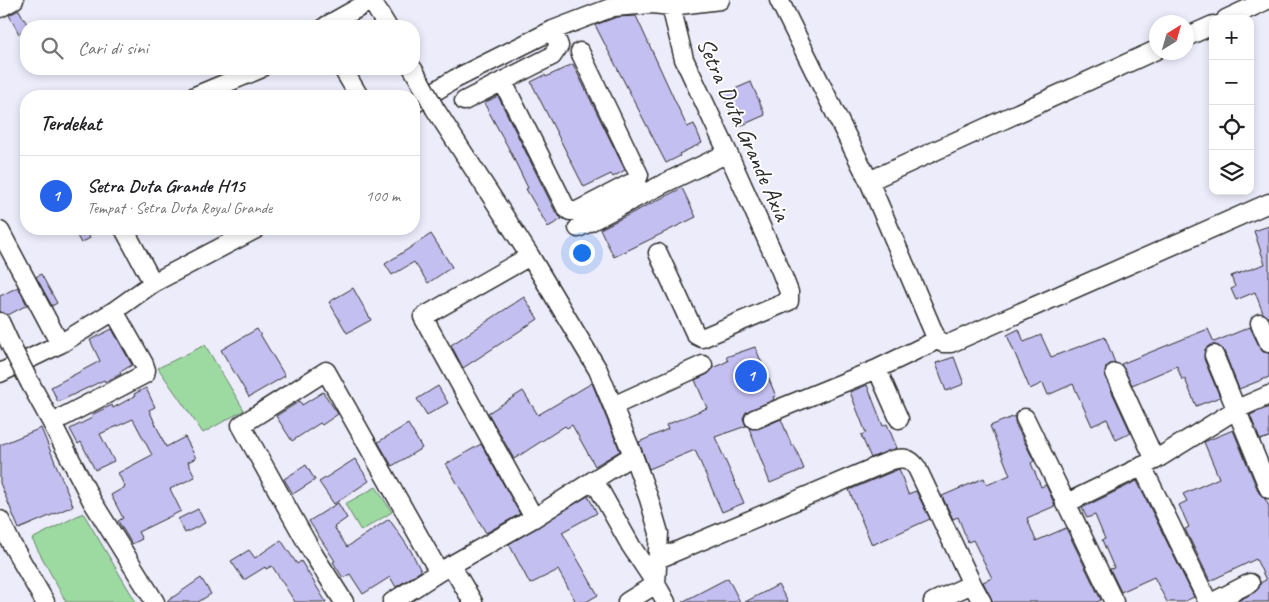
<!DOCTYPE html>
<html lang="id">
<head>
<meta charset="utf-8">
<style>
  body { margin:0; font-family:Caveat,sans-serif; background:#f2f2f2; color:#202124 }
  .controls { position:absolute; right:15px; top:15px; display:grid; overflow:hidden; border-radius:10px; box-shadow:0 2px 8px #0003 }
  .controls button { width:45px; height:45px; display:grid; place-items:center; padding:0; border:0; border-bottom:1px solid #e0e0e0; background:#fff; color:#202124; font:25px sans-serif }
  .compass { position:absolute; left:1149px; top:15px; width:45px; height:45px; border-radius:50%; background:#fff; box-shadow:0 2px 8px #0003; rotate:37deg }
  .you { position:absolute; left:581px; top:252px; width:18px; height:18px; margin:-12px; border:4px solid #fff; border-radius:50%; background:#1a73e8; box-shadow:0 0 0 8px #1a73e833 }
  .badge { display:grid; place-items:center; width:32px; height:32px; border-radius:50%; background:#2563eb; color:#fff; font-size:16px; font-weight:700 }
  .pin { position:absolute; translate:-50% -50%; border:2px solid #fff; box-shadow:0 1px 5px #0006 }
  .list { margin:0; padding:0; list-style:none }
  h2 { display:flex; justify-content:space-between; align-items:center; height:65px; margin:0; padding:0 20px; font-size:21px }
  h2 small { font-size:16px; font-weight:400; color:#757577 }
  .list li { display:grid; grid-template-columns:32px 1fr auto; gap:15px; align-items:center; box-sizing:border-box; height:80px; padding:0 20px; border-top:1px solid #e0e0e0 }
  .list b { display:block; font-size:19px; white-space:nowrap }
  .list p { margin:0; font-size:16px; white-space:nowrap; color:#757577 }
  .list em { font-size:16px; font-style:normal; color:#757577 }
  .icon { flex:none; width:28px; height:28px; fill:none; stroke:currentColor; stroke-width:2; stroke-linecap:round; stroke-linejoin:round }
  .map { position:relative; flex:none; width:1269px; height:602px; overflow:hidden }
  .search { position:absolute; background:#fff; box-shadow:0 2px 8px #0003; left:20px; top:20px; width:400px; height:55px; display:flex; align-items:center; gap:12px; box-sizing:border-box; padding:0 18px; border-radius:20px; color:#757577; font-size:19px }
  .panel { position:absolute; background:#fff; box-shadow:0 2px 8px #0003; left:20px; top:90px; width:400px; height:145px; border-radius:20px }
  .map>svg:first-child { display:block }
  .green { fill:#9ddaa2; stroke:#648266 }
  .building { fill:#c4bff1; stroke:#2b2b2b }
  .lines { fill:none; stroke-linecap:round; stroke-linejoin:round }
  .minor-casing { stroke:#2b2b2b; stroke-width:21 }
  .minor { stroke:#fff; stroke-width:18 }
  .minor-bridge-casing { stroke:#2b2b2b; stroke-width:21; stroke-linecap:butt }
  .minor-bridge { stroke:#fff; stroke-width:18 }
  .labels { text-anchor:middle; stroke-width:4; stroke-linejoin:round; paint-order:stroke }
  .street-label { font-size:24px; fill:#2b2b2b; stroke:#fff }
</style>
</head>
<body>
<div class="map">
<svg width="1269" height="602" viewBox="0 0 1269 602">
  <rect width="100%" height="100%" fill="#edecfb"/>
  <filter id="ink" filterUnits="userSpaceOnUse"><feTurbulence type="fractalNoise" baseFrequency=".02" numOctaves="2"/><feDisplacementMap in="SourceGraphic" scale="10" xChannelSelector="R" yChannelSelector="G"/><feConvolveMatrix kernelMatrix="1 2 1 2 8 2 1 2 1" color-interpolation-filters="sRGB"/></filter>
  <g filter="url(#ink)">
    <path class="green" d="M205 345 244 410 203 433 158 368Z
      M376 487 392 512 361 531 345 504Z
      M83 513 136 602H66L32 539Z"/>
    <path class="building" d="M19 10 28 26H26V30L19 34 9 15Z
      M636 16 687 127 694 124 702 143 679 154 680 156 666 163 595 25 617 17Z
      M573 64 625 170 613 177 611 174 584 187 531 82 545 75 546 77Z
      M751 82 765 115 738 127 723 94Z
      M498 96 556 213 562 219 548 227 526 189 528 188 508 147 484 103Z
      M682 188 696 217 614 257 600 229Z
      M1269 226V318L1263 313 1255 292 1236 300 1231 289 1235 287 1231 276 1265 264 1254 231Z
      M73 229H85L90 238 81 243Z
      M431 234 452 267 428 283 414 262 392 275 385 264Z
      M41 274 57 303 52 306 36 277Z
      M18 287 27 305 8 315 0 312V296Z
      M353 288 371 320 347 333 329 302Z
      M524 297 538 319 463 368 451 345Z
      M1250 327 1260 348 1263 352 1269 353V377L1239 389 1224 351 1216 345H1210L1205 349 1204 359 1220 397 1196 406 1185 379 1182 380 1177 366 1132 385 1121 364 1208 329 1214 342Z
      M112 329 132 365 120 372 121 374 105 382 104 380 58 402 51 387 100 361 90 340Z
      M257 329 285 376 249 397 221 350Z
      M1019 329 1024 342 1041 335 1051 357 1105 337 1115 363 1110 364 1106 367 1105 377 1131 433 1116 440 1107 419 1092 426 1073 384 1048 395 1043 383 1030 389 1007 335Z
      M755 347 776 396 773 397 774 400 746 412 743 418 746 426 715 437 744 503 722 512 695 450 649 469 639 442 668 429 666 425 707 408 695 380 708 374 713 368 728 361 726 357Z
      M954 357 964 384 946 391 936 363Z
      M592 383 620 451 595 466 572 425 567 428 565 426 514 459 488 413 523 391 538 415Z
      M867 385 883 426 887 424 897 448 871 458 861 435 866 433 850 392Z
      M438 386 448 403 427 415 417 399Z
      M146 388 155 407 149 410 166 447 185 437 196 458 188 462 195 477 170 489 181 511 138 532 142 539 132 544 118 521 123 518 111 495 125 487 118 473 152 455 133 419 100 434 114 461 95 470 81 442 78 444 70 429 92 418 91 415 112 405 113 408 135 396 134 394Z
      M323 392 338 414 322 425 320 423 292 441 276 416 300 401 302 405Z
      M1269 407V437L1260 440 1250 415Z
      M1015 416V423L1034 461 1031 463 1041 487 1046 485 1054 503 1055 506 1027 518 1036 541 1066 528 1101 600 1097 602H993L983 582 992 578 973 540 968 542 958 517 953 519 942 496 984 478 987 485 1010 475 990 426Z
      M781 419 792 446 794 445 804 469 770 483 749 428 758 429Z
      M408 424 422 448 392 466 378 442Z
      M41 428 73 506 19 529 0 483V445Z
      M1233 430 1259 493 1265 499 1269 506V602H1236L1255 592 1259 588 1260 583 1266 580 1256 559 1210 581 1185 529 1189 527 1179 505 1187 501 1183 494 1219 478 1204 442Z
      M481 444 520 514 486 533 446 464Z
      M355 459 369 481 334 504 319 482Z
      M306 465 315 480 293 494 284 479Z
      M899 469 908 494 916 491 930 519 872 545 849 490Z
      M1137 481 1194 597 1183 602H1167L1154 577 1121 592 1110 569 1114 568 1102 540 1105 539 1095 515 1087 518 1082 508Z
      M588 496 597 513 562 532 598 595 586 602H576L558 570 530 584 509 544Z
      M338 503 347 518 334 527 347 547 389 519 411 551 421 571 396 587 390 577 363 594 350 574 343 578 333 562 335 561 309 521Z
      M198 509 205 523 185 533 178 519Z
      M281 540 297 564 301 561 326 602H295L272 566 266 569 265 567 244 580 231 561 249 550 255 558Z
      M201 578 211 594 198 602H166Z
      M728 578 740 602H682Z
      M778 585 788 602H745Z"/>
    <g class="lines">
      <defs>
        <path id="minor" d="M371 0 387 26
          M779 0 869 181 937 340 943 343H951L1269 203
          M0 8 14 0
          M1226 19 1267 0
          M326 26 372 0
          M1186 37 1213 25
          M343 69 359 96
          M413 69 420 81
          M503 82 566 208 570 211H577L637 180 639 175 580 52
          M195 96 260 69
          M464 101 552 56 559 46 553 30
          M414 104 455 79 553 30 613 7 652 4 671 6 720 0
          M435 109 530 256 598 370 633 455 649 499 659 533 656 584 666 602
          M869 181 1156 50
          M578 228 667 182 728 153
          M124 229 153 283
          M0 231 60 344
          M658 253 694 331 696 335 702 338 789 301V292L780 269 728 153 684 59 671 6
          M530 256 423 317 534 518
          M0 322 12 348
          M1260 323 1269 343
          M1214 355 1269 489
          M877 369 899 419
          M0 373 60 344 114 311 153 283 256 229
          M1115 373 1155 460
          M30 383 53 425 92 501 155 602
          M613 406 703 365
          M63 417 145 374 146 370 144 364 114 311
          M1025 418 1114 602
          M754 419 877 369 937 340
          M1142 466 1208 602
          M594 480 631 546 656 584 627 602
          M1065 504 1155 460 1237 409 1269 395
          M0 520 11 543 45 602
          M658 559 892 460C904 457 910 458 917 468L972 584 982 602
          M451 565 473 602
          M344 602 312 552 241 425 326 371 439 572
          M392 602 439 572 534 518 633 455
          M933 602 972 584
          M1213 602 1250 583"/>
      </defs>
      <use href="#minor" class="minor-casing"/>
      <use href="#minor" class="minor"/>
      <defs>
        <path id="minor-bridge" d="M420 81 435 109
          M12 348 30 383"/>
      </defs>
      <use href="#minor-bridge" class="minor-bridge-casing"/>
      <use href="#minor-bridge" class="minor-bridge"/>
    </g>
  </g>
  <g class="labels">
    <g class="street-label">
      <text transform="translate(744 129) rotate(66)" y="8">Setra Duta Grande Axia</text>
    </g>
  </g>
</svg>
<div class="controls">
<button>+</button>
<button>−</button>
<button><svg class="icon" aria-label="locate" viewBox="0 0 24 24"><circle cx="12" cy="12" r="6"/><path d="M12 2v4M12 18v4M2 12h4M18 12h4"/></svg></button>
<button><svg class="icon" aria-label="layers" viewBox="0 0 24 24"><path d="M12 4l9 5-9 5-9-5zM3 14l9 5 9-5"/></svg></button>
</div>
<svg class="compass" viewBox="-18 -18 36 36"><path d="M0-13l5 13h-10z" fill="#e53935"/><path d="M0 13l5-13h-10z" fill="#757577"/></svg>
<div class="you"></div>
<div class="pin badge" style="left:751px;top:376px">1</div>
<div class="search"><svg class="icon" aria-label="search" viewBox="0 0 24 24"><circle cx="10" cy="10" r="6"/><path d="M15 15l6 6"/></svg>Cari di sini</div>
<section class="panel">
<h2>Terdekat<small></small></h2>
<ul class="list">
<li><span class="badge">1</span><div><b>Setra Duta Grande H15</b><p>Tempat · Setra Duta Royal Grande</p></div><em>100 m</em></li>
</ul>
</section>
</div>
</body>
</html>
